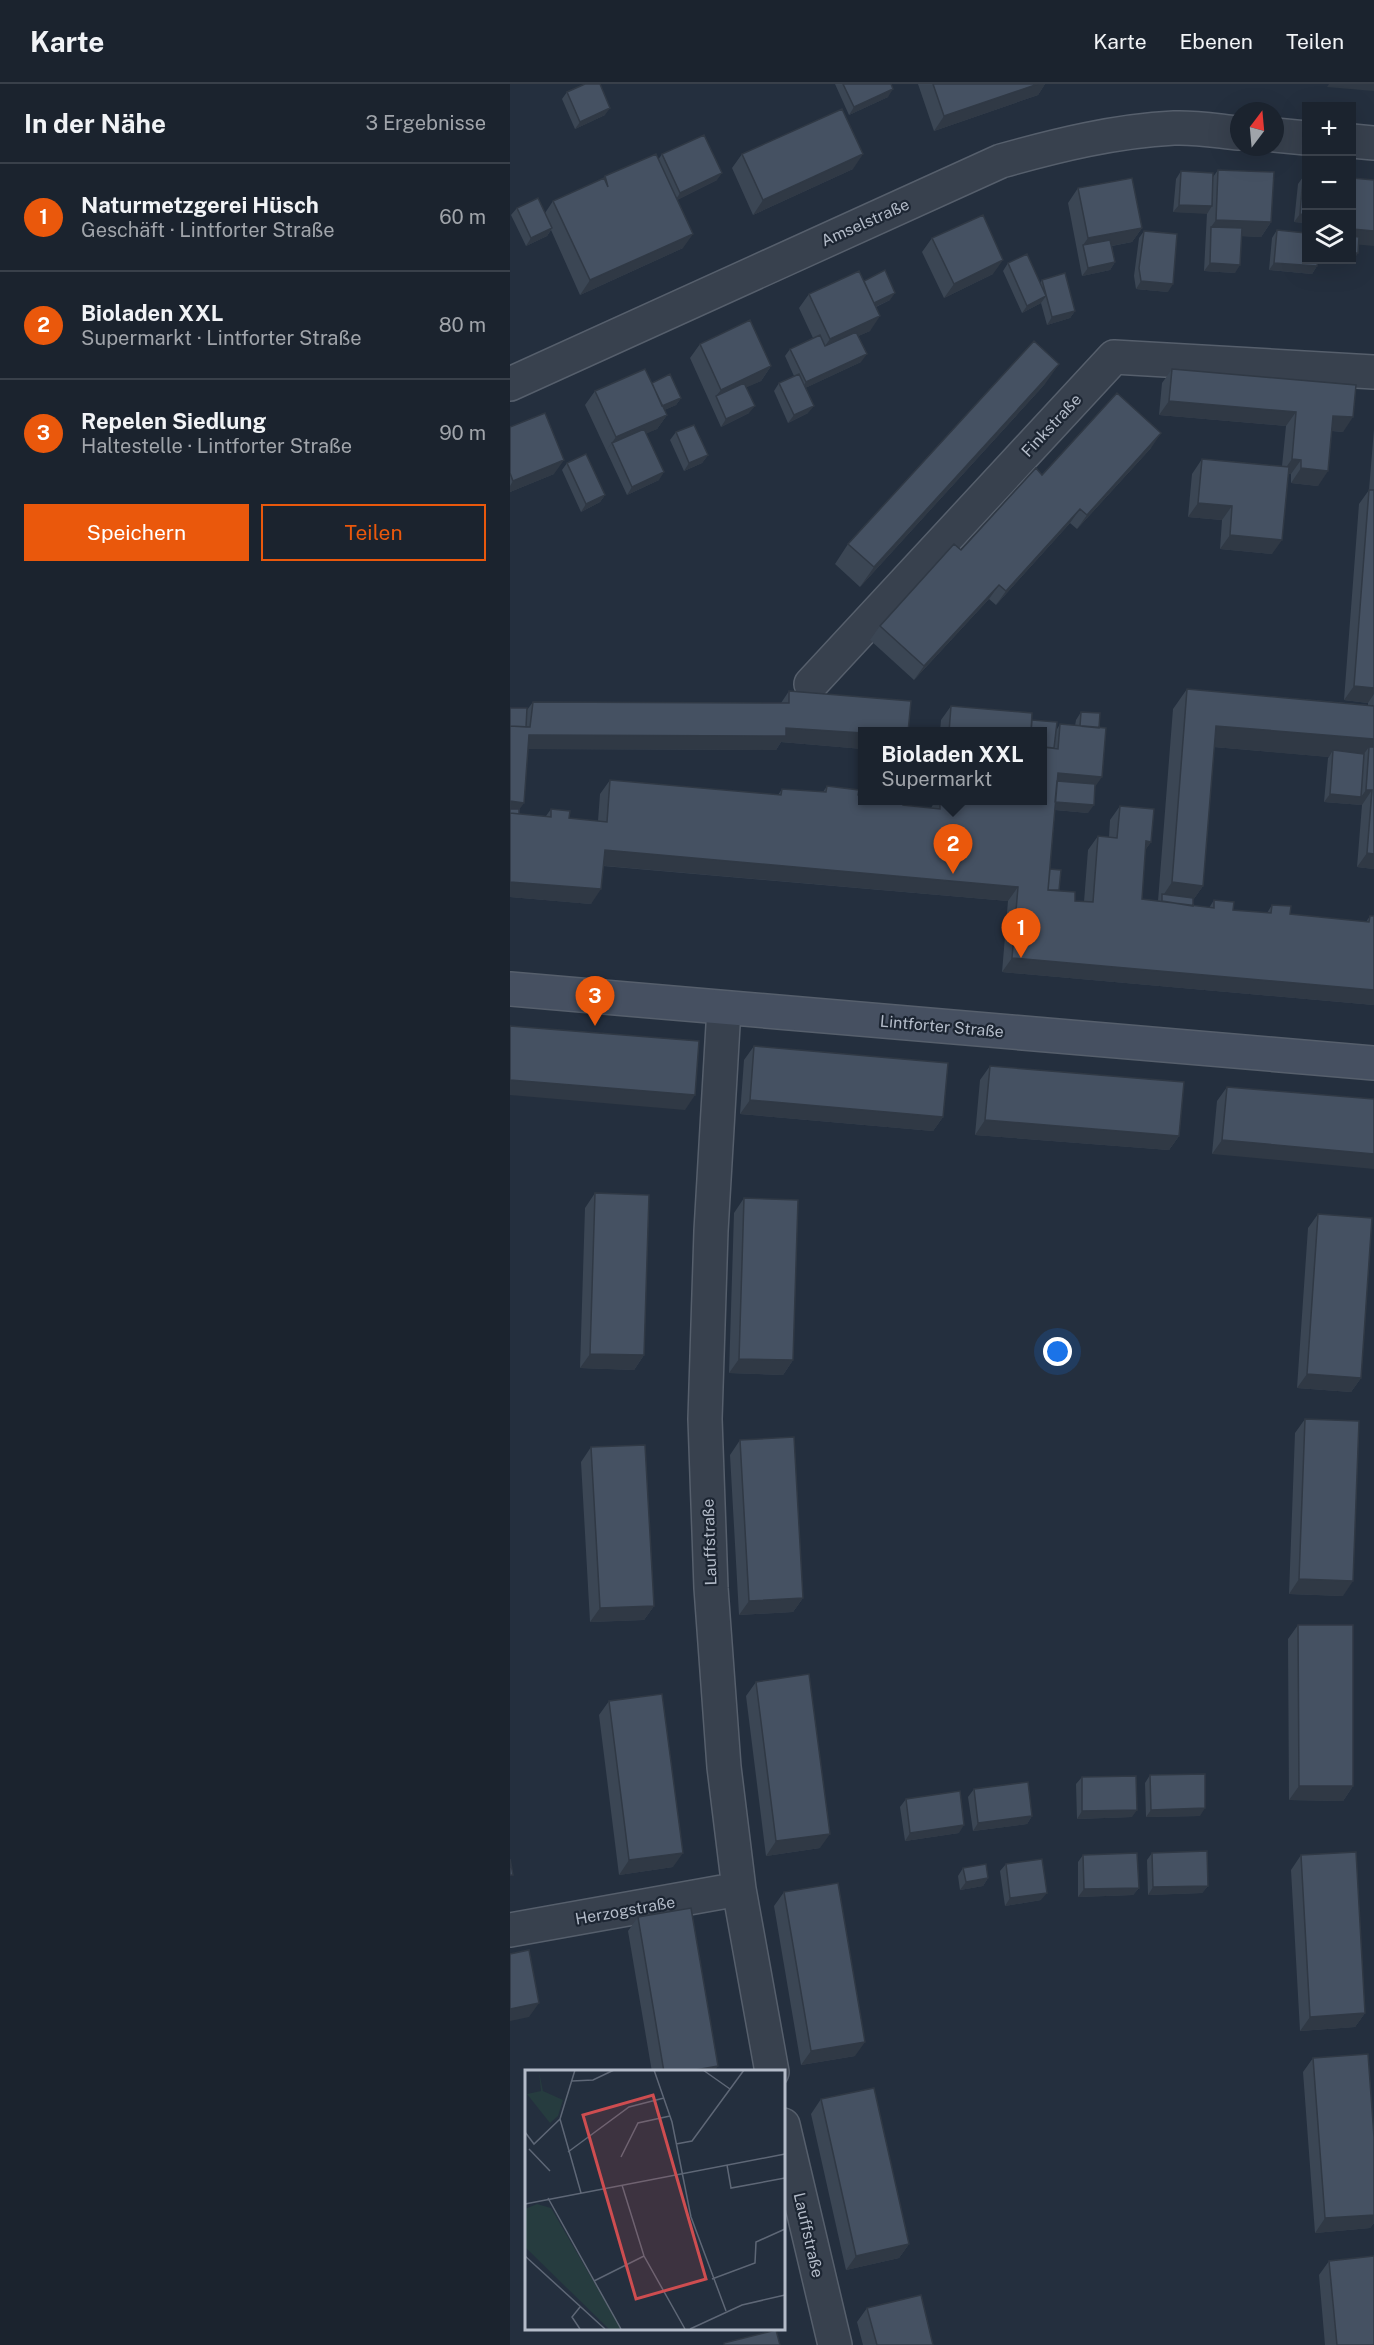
<!DOCTYPE html>
<html lang="de">
<head>
<meta charset="utf-8">
<style>
  body { margin:0; font-family:"Public Sans",sans-serif; background:#242b36; color:#f1f3f6 }
  .controls { position:absolute; right:18px; top:18px; display:grid; overflow:hidden; border-radius:0px; box-shadow:0 6px 24px #0002 }
  .controls button { width:54px; height:54px; display:grid; place-items:center; padding:0; border:0; border-bottom:2px solid #39404a; background:#1b232e; color:#f1f3f6; font:30px sans-serif }
  .compass { position:absolute; left:720px; top:18px; width:54px; height:54px; border-radius:50%; background:#1b232e; box-shadow:0 6px 24px #0002; rotate:16deg }
  .you { position:absolute; left:548px; top:1268px; width:21px; height:21px; margin:-15px; border:4px solid #fff; border-radius:50%; background:#1a73e8; box-shadow:0 0 0 9px #1a73e833 }
  .badge { display:grid; place-items:center; width:39px; height:39px; border-radius:50%; background:#ea580c; color:#fff; font-size:20px; font-weight:700 }
  .pin { position:absolute; translate:-50% -50px; filter:drop-shadow(0 2px 3px #0008) }
  .pin::after { content:''; position:absolute; top:32px; width:21px; height:18px; background:inherit; clip-path:polygon(0 0,100% 0,50% 100%) }
  .popup { position:absolute; left:348px; top:643px; width:189px; height:78px; box-sizing:border-box; display:grid; place-content:center; border-radius:0px; background:#1b232e; filter:drop-shadow(0 2px 4px #0005); font-size:20px; white-space:nowrap; color:#a0a4aa }
  .popup b { font-size:22px; color:#f1f3f6 }
  .popup::after { content:''; position:absolute; left:50%; top:100%; margin-left:-12px; border:12px solid transparent; border-top-color:#1b232e }
  .list { margin:0; padding:0; list-style:none }
  h2 { display:flex; justify-content:space-between; align-items:center; height:78px; margin:0; padding:0 24px; font-size:26px }
  h2 small { font-size:20px; font-weight:400; color:#a0a4aa }
  .list li { display:grid; grid-template-columns:39px 1fr auto; gap:18px; align-items:center; box-sizing:border-box; height:108px; padding:0 24px; border-top:2px solid #39404a }
  .list b { display:block; font-size:22px; white-space:nowrap }
  .list p { margin:0; font-size:20px; white-space:nowrap; color:#a0a4aa }
  .list em { font-size:20px; font-style:normal; color:#a0a4aa }
  .actions { display:flex; gap:12px; padding:18px 24px }
  .actions a { flex:1; padding:14px 0; border:2px solid #ea580c; border-radius:0px; text-align:center; font-size:21px; color:#ea580c }
  .actions .main { background:#ea580c; color:#fff }
  .icon { flex:none; width:33px; height:33px; fill:none; stroke:currentColor; stroke-width:2; stroke-linecap:round; stroke-linejoin:round }
  .map { position:relative; flex:none; width:864px; height:2261px; overflow:hidden }
  header { display:flex; align-items:center; gap:36px; box-sizing:border-box; height:84px; padding:0 30px; background:#1b232e; border-bottom:2px solid #39404a }
  header strong { font-size:28px }
  nav { display:flex; gap:33px; margin-inline-start:auto; font-size:21px }
  main { display:flex }
  aside { flex:1; background:#1b232e }
  .map>svg:first-child { display:block }
  .lines { fill:none; stroke-linecap:round; stroke-linejoin:round }
  .street-casing { stroke:#565f6c; stroke-width:36 }
  .secondary-casing { stroke:#565f6c; stroke-width:36 }
  .street { stroke:#38414e; stroke-width:33 }
  .secondary { stroke:#465061; stroke-width:33 }
  .wall { fill:#3b4654 }
  .shaded-wall { fill:#303945 }
  .building { fill:#455162; stroke:#303945; stroke-width:1.5 }
  .labels { text-anchor:middle; stroke-width:4.5; stroke-linejoin:round; paint-order:stroke }
  .street-label { font-size:16px; fill:#b4bcc9; stroke:#1d2633 }
  .inset-road { fill:none; stroke:#5e6776; stroke-width:1.5 }
  .view { fill:#ce4d50; fill-opacity:0.15; stroke:#ce4d50; stroke-width:3 }
  .inset-edge { fill:none; stroke:#b4bcc9; stroke-width:3 }
</style>
</head>
<body>
<header>
<strong>Karte</strong>
<nav><a>Karte</a><a>Ebenen</a><a>Teilen</a></nav>
</header>
<main>
<aside>
<h2>In der Nähe<small>3 Ergebnisse</small></h2>
<ul class="list">
<li><span class="badge">1</span><div><b>Naturmetzgerei Hüsch</b><p>Geschäft · Lintforter Straße</p></div><em>60 m</em></li>
<li><span class="badge">2</span><div><b>Bioladen XXL</b><p>Supermarkt · Lintforter Straße</p></div><em>80 m</em></li>
<li><span class="badge">3</span><div><b>Repelen Siedlung</b><p>Haltestelle · Lintforter Straße</p></div><em>90 m</em></li>
</ul>
<div class="actions"><a class="main">Speichern</a><a>Teilen</a></div>
</aside>
<div class="map">
<svg width="864" height="2261" viewBox="0 0 864 2261">
  <rect width="100%" height="100%" fill="#242f3e"/>
  <g class="lines">
    <defs>
      <path id="street" d="M765 51 796 54
        M842 57 864 59
        M0 300 491 77C548 61 605 47 664 44 685 43 708 47 729 49
        M301 600 604 273 864 288
        M214 924 201 1147 195 1335 201 1504 214 1683 229 1805 262 1988
        M0 1846 229 1805
        M273 2041 325 2261"/>
      <path id="secondary" d="M0 905 864 979"/>
    </defs>
    <use href="#street" class="street-casing"/>
    <use href="#secondary" class="secondary-casing"/>
    <use href="#street" class="street"/>
    <use href="#secondary" class="secondary"/>
  </g>
  <path class="wall" d="M325 0H381L378 13 339 31Z
    M408 0H535L528 11 424 47Z
    M57 8 95 31 65 45 52 15Z
    M152 70 207 96 167 116 173 164 70 211 41 146 37 152 16 162 1 131 7 124 35 129 43 117 94 94 95 92 148 76Z
    M232 70 343 85 243 131 222 84Z
    M708 86 761 138 751 153 732 152 725 189 694 187 697 129 663 128 666 95 671 87 703 93Z
    M793 93 796 139 784 138 788 100Z
    M568 104 632 144 622 158 602 162 605 178 600 186 572 192 558 119Z
    M767 146 807 182 802 190 759 186 762 154Z
    M634 147 658 208 626 205 624 192 629 154Z
    M422 154 483 190 434 214 412 168Z
    M498 179 530 199 532 196 565 227 560 234 537 241 531 219 512 229 493 187Z
    M354 197 380 216 366 223 360 247 348 252 351 278 295 304 298 329 278 339 264 307 269 299 284 292 275 272 280 265 303 254 289 224 299 210Z
    M190 260 261 282 251 297 236 303 239 329 211 343 180 274Z
    M662 285 846 301 833 348 822 347 808 402 781 399V390H778L762 470 710 465 712 436 678 433 682 390 692 375 772 382 776 342 649 331 652 299Z
    M142 299 171 314 166 321 154 326 157 331 147 345 136 349 149 396 117 411 75 321 85 307Z
    M535 300 350 503 325 480 338 460Z
    M0 343 44 390 0 408Z
    M864 345V785L847 783 852 721 814 718 818 674 819 673 704 663 693 802 683 816V822L699 824 704 816 723 826 757 829 762 821 780 830 856 838 860 832H864V921L492 888 498 817 93 782 81 820 0 813V624L17 626 23 618 271 619 279 607 353 648V665L271 658 266 666 18 665 9 730 36 732 41 725 59 734 88 737 90 710 100 696 268 711 272 705 313 708 317 702 348 711 393 721 421 724 424 719V717H533V648H430L431 636 441 622 522 636 546 647 550 640 565 642 566 636 571 628 585 702 578 729 545 726 540 785 549 806 565 817 574 818 578 766 588 752 599 753 600 736 610 722 641 758 635 766 632 815 648 817 663 625 677 605 858 621V619L834 616 849 420 859 406Z
    M166 348 198 371 192 379 174 387 160 356Z
    M641 364 567 445 560 439 486 521 479 515 404 596 360 556 370 542 532 391Z
    M57 379 95 411 90 418 71 428 52 386Z
    M244 962 433 1033 423 1047 230 1030 234 976Z
    M480 982 669 1052 659 1066 465 1051 470 996Z
    M717 1003 864 1015 702 1070 707 1017Z
    M85 1109 134 1271 124 1286 70 1284 75 1124Z
    M234 1114 283 1276 273 1291 219 1289 224 1129Z
    M808 1130 851 1294 841 1308 787 1304 798 1144Z
    M795 1335 833 1512 779 1510 785 1349Z
    M230 1356 293 1514 283 1528 229 1531 220 1371Z
    M81 1363 144 1522 134 1536 80 1538 71 1378Z
    M788 1541 843 1702 833 1717 779 1716 778 1555Z
    M246 1598 310 1764 256 1772 236 1612Z
    M99 1617 163 1783 109 1791 89 1631Z
    M640 1691 690 1732 636 1733 635 1699Z
    M572 1693 622 1733 567 1735 566 1700Z
    M464 1705 522 1732 517 1740 463 1747 458 1713Z
    M396 1715 449 1749 395 1757 390 1723Z
    M642 1769 698 1802 692 1809 638 1811 637 1776Z
    M573 1771 629 1804 623 1811 568 1813V1778Z
    M791 1771 855 1929 845 1943 790 1947 781 1786Z
    M496 1780 531 1816 495 1822 490 1787Z
    M453 1784 478 1794 473 1802 450 1806 448 1792Z
    M274 1808 345 1972 291 1981 264 1822Z
    M128 1833 204 1988H142L118 1847Z
    M803 1974 864 2053V2139L860 2144 805 2149 793 1988Z
    M311 2015 399 2160 389 2174 336 2186 301 2030Z
    M819 2177 864 2261H815L809 2191Z
    M357 2224 423 2261H353L347 2238Z"/>
  <path class="shaded-wall" d="M528 0H535L528 11 424 47 434 32Z
    M819 0H864V7L817 3Z
    M383 5 378 13 339 31 344 23Z
    M100 24 95 31 65 45 70 38Z
    M353 70 343 85 243 131 253 116Z
    M212 89 207 96 165 117 170 109Z
    M669 121 702 122 697 130 663 128Z
    M790 130 796 131V139L784 138Z
    M706 136 761 138 751 153 701 151V143Z
    M42 144 37 152 16 162 21 154Z
    M632 144 622 158 574 167 573 161 578 154Z
    M842 145 864 147V162L842 160Z
    M183 150 173 164 70 211 80 196Z
    M842 169H848L843 177 827 176H842Z
    M493 176 483 190 434 214 444 200Z
    M605 178 600 186 572 192 578 184Z
    M700 179 730 181 725 189 694 187Z
    M764 179 807 182 802 190 759 186Z
    M631 197 663 200 658 208 626 205Z
    M385 209 380 216 352 229 357 222Z
    M536 212 531 219 512 229 517 222Z
    M565 227 560 234 537 241 542 233Z
    M370 232 360 247 310 269 320 255Z
    M357 270 351 278 291 306 296 298Z
    M549 280 535 300 350 503 364 483Z
    M261 282 251 297 208 316 206 312 211 306Z
    M171 314 166 321 141 332 146 324Z
    M659 317 786 328 776 342 649 331Z
    M245 322 239 329 211 343 216 335Z
    M304 322 298 329 278 339 284 331Z
    M157 331 147 345 104 364 102 359 96 367 106 353Z
    M823 332 843 333 833 348 813 346Z
    M651 349 641 364 567 445 577 431Z
    M198 371 192 379 174 387 179 379Z
    M782 375 791 376 781 390 772 389Z
    M54 376 44 390 0 408V402L3 397Z
    M791 384 818 387 808 402 781 399Z
    M154 388 149 396 117 411 122 403Z
    M95 411 90 418 71 428 76 420Z
    M688 419 722 422 712 436 678 433Z
    M570 425 560 439 486 521 496 507Z
    M720 451 772 456 762 470 710 465Z
    M489 501 479 515 404 596 414 582Z
    M844 602 864 604V610L858 619 834 616Z
    M706 642 864 655V676L859 663 850 675 823 666 819 673 692 662Z
    M276 644 353 649V665L271 658 266 666 9 665 19 651Z
    M548 689 592 693 582 707 542 704Z
    M856 706H862L852 721 814 718 820 710 851 713Z
    M0 717 14 719 4 733 0 732Z
    M541 718 584 721 578 729 536 725Z
    M636 757 641 758 631 772Z
    M95 766 508 803 498 817 85 781Z
    M857 769 864 770V785L847 783Z
    M0 798 91 805 81 820 0 813Z
    M662 798 693 802 679 822 652 813Z
    M502 874 864 906V921L492 888Z
    M0 996 185 1011 175 1026 0 1011Z
    M240 1016 433 1033 423 1047 230 1030Z
    M475 1036 669 1052 659 1066 465 1051Z
    M712 1056 864 1070V1085L702 1070Z
    M80 1270 134 1271 124 1286 70 1284Z
    M229 1275 283 1276 273 1291 219 1289Z
    M797 1290 851 1294 841 1308 787 1304Z
    M789 1495 843 1497 833 1512 779 1510Z
    M293 1514 283 1528 229 1531 239 1517Z
    M144 1522 134 1536 80 1538 90 1524Z
    M789 1702H843L833 1717 779 1716Z
    M695 1724 690 1732 636 1733 641 1726Z
    M627 1726 622 1733 567 1735 572 1727Z
    M522 1732 517 1740 463 1747 468 1739Z
    M454 1741 449 1749 395 1757 400 1749Z
    M320 1750 310 1764 256 1772 266 1757Z
    M173 1769 163 1783 109 1791 119 1776Z
    M478 1794 473 1802 450 1806 456 1798Z
    M698 1802 692 1809 638 1811 643 1803Z
    M629 1804 623 1811 568 1813 574 1805Z
    M537 1809 531 1816 495 1822 500 1814Z
    M29 1919 19 1933 0 1937V1925Z
    M855 1929 845 1943 790 1947 800 1933Z
    M355 1958 345 1972 291 1981 301 1967Z
    M208 1982 204 1988H174Z
    M864 2131V2139L860 2144 805 2149 815 2134Z
    M399 2160 389 2174 336 2186 346 2172Z"/>
  <path class="building" d="M75 0H90L100 24 70 38 57 8Z
    M333 0H381L383 5 344 23Z
    M423 0H528L434 32Z
    M332 25 353 70 253 116 232 70Z
    M194 51 212 89 170 109 152 70Z
    M146 70 183 150 80 196 43 117 94 94 98 103 95 92Z
    M708 86 764 88 761 138 706 136Z
    M671 87 703 89 702 122 669 121Z
    M793 93H796V131L790 130Z
    M622 94 632 144 578 154 568 104Z
    M842 94 864 96V147L842 145Z
    M28 114 42 144 21 154 7 124Z
    M473 131 493 176 444 200 422 154Z
    M701 143 732 144 730 181 700 179Z
    M767 146 796 149V176H808L807 182 764 179Z
    M634 147 667 150 663 200 631 197 629 184Z
    M842 152 849 153 848 169H842Z
    M600 156 605 178 578 184 573 161Z
    M517 170 536 212 517 222 498 179Z
    M375 186 385 209 364 219 354 197Z
    M349 187 370 232 320 255 299 210Z
    M555 189 565 227 542 233 532 196Z
    M240 236 261 282 211 306 190 260Z
    M346 248 357 270 296 298 280 265 310 251 315 262Z
    M524 257 549 280 364 483 338 460Z
    M135 285 157 331 106 353 85 307Z
    M662 285 846 301 843 333 823 332 818 387 791 384V376L782 375 786 328 659 317Z
    M160 290 171 314 152 322 142 299Z
    M289 290 304 322 284 331 269 299Z
    M234 299 245 322 216 335 206 312Z
    M607 309 651 349 577 431 570 425 496 507 489 501 414 582 370 542 444 460 451 466 526 384 532 391Z
    M35 329 54 376 3 397 0 389V343Z
    M184 341 198 371 179 379 166 348Z
    M134 345 154 388 122 403 102 359Z
    M76 370 95 411 76 420 57 379Z
    M692 375 779 383 772 456 720 451 722 422 688 419Z
    M859 406H864V604L844 602Z
    M677 605 864 622V655L706 642 693 802 662 798Z
    M279 607 401 617 398 648H353V649L276 644V652L19 651 14 719 0 717V642L20 643 23 618 279 619Z
    M441 622 522 629 521 648H439Z
    M0 624H17L16 643 0 642Z
    M571 628 590 629 589 644 570 642Z
    M522 636 547 638 544 664 533 663V648H521Z
    M550 640 596 644 592 693 548 689 538 806 565 808V817L583 818 588 752 607 754 610 722 644 725 641 758 636 757 632 815 704 824V816L724 818 723 826 761 829 762 821 781 822 780 830 859 838 860 832H864V906L502 874 508 803 95 766 91 805 0 798V729L41 733V725L60 727 59 734 97 738 100 696 271 711 272 705 316 708 317 702 349 706 348 711 353 712V717H393V721L430 725V717H533V663L548 665Z
    M859 663H864V770L857 769 862 706H856Z
    M823 666 854 670 851 713 820 710Z
    M547 697 585 700 584 721 545 718Z
    M0 725H9V730L0 729Z
    M540 785 551 786 549 806H538Z
    M652 810 683 814V822L652 817Z
    M0 942 189 957 185 1011 0 996Z
    M244 962 438 979 433 1033 240 1016Z
    M480 982 674 998 669 1052 475 1036Z
    M717 1003 864 1015V1070L712 1056Z
    M85 1109 139 1111 134 1271 80 1270Z
    M234 1114 288 1116 283 1276 229 1275Z
    M808 1130 862 1134 851 1294 797 1290Z
    M795 1335 849 1337 843 1497 789 1495Z
    M284 1353 293 1514 239 1517 230 1356Z
    M135 1361 144 1522 90 1524 81 1363Z
    M788 1541H843V1702H789Z
    M299 1590 320 1750 266 1757 246 1598Z
    M152 1610 173 1769 119 1776 99 1617Z
    M695 1690V1724L641 1726 640 1691Z
    M626 1692 627 1726 572 1727V1693Z
    M518 1698 522 1732 468 1739 464 1705Z
    M450 1707 454 1741 400 1749 396 1715Z
    M697 1767 698 1802 643 1803 642 1769Z
    M846 1768 855 1929 800 1933 791 1771Z
    M627 1769 629 1804 574 1805 573 1771Z
    M0 1775 3 1791H0Z
    M532 1775 537 1809 500 1814 496 1780Z
    M476 1780 478 1794 456 1798 453 1784Z
    M328 1799 355 1958 301 1967 274 1808Z
    M181 1824 208 1982 174 1988H154L128 1833Z
    M19 1866 29 1919 0 1925V1870Z
    M858 1970 864 2053V2131L815 2134 803 1974Z
    M364 2004 399 2160 346 2172 311 2015Z
    M864 2172V2261H827L819 2177Z
    M411 2211 423 2261H367L357 2224Z
    M266 2246 270 2261H214V2259Z"/>
  <g class="labels">
    <g class="street-label">
      <text transform="translate(355 138) rotate(-24)" y="6">Amselstraße</text>
      <text transform="translate(541 341) rotate(-47)" y="6">Finkstraße</text>
      <text transform="translate(432 942) rotate(5)" y="6">Lintforter Straße</text>
      <text transform="translate(199 1458) rotate(-92)" y="6">Lauffstraße</text>
      <text transform="translate(115 1826) rotate(-10)" y="6">Herzogstraße</text>
      <text transform="translate(299 2151) rotate(77)" y="6">Lauffstraße</text>
    </g>
  </g>
  <g transform="translate(15 1986)">
    <rect width="260" height="260" fill="#242f3e"/>
    <path d="M14 2 18 21 38 30 33 46 25 53 2 24 16 21ZM12 134 26 138 96 259H84L0 177V139Z" fill="#263c3f"/>
    <path class="inset-road" d="M50 0 35 49 56 123M129 0 147 52 166 147 201 241M178 0 205 19M47 11 68 10 89 0M0 62 9 74 35 49M151 74 167 71 219 0M4 79 25 101M43 82 104 37 139 28M96 87 113 53 145 46M202 95 206 118 260 108M97 115 119 186 160 259M23 128 96 259M0 134 260 84M0 186 80 259M187 209 230 193 231 172 260 159M69 211 119 186M55 259 47 247 55 237M165 259 217 235 260 225"/>
    <path class="view" d="M128 25 181 209 111 229 58 45Z"/>
    <rect width="260" height="260" class="inset-edge"/>
  </g>
</svg>
<div class="controls">
<button>+</button>
<button>−</button>
<button><svg class="icon" aria-label="layers" viewBox="0 0 24 24"><path d="M12 4l9 5-9 5-9-5zM3 14l9 5 9-5"/></svg></button>
</div>
<svg class="compass" viewBox="-18 -18 36 36"><path d="M0-13l5 13h-10z" fill="#e53935"/><path d="M0 13l5-13h-10z" fill="#a0a4aa"/></svg>
<div class="you"></div>
<div class="pin badge" style="left:511px;top:874px">1</div>
<div class="pin badge" style="left:443px;top:790px">2</div>
<div class="popup"><b>Bioladen XXL</b>Supermarkt</div>
<div class="pin badge" style="left:85px;top:942px">3</div>
</div>
</main>
</body>
</html>
